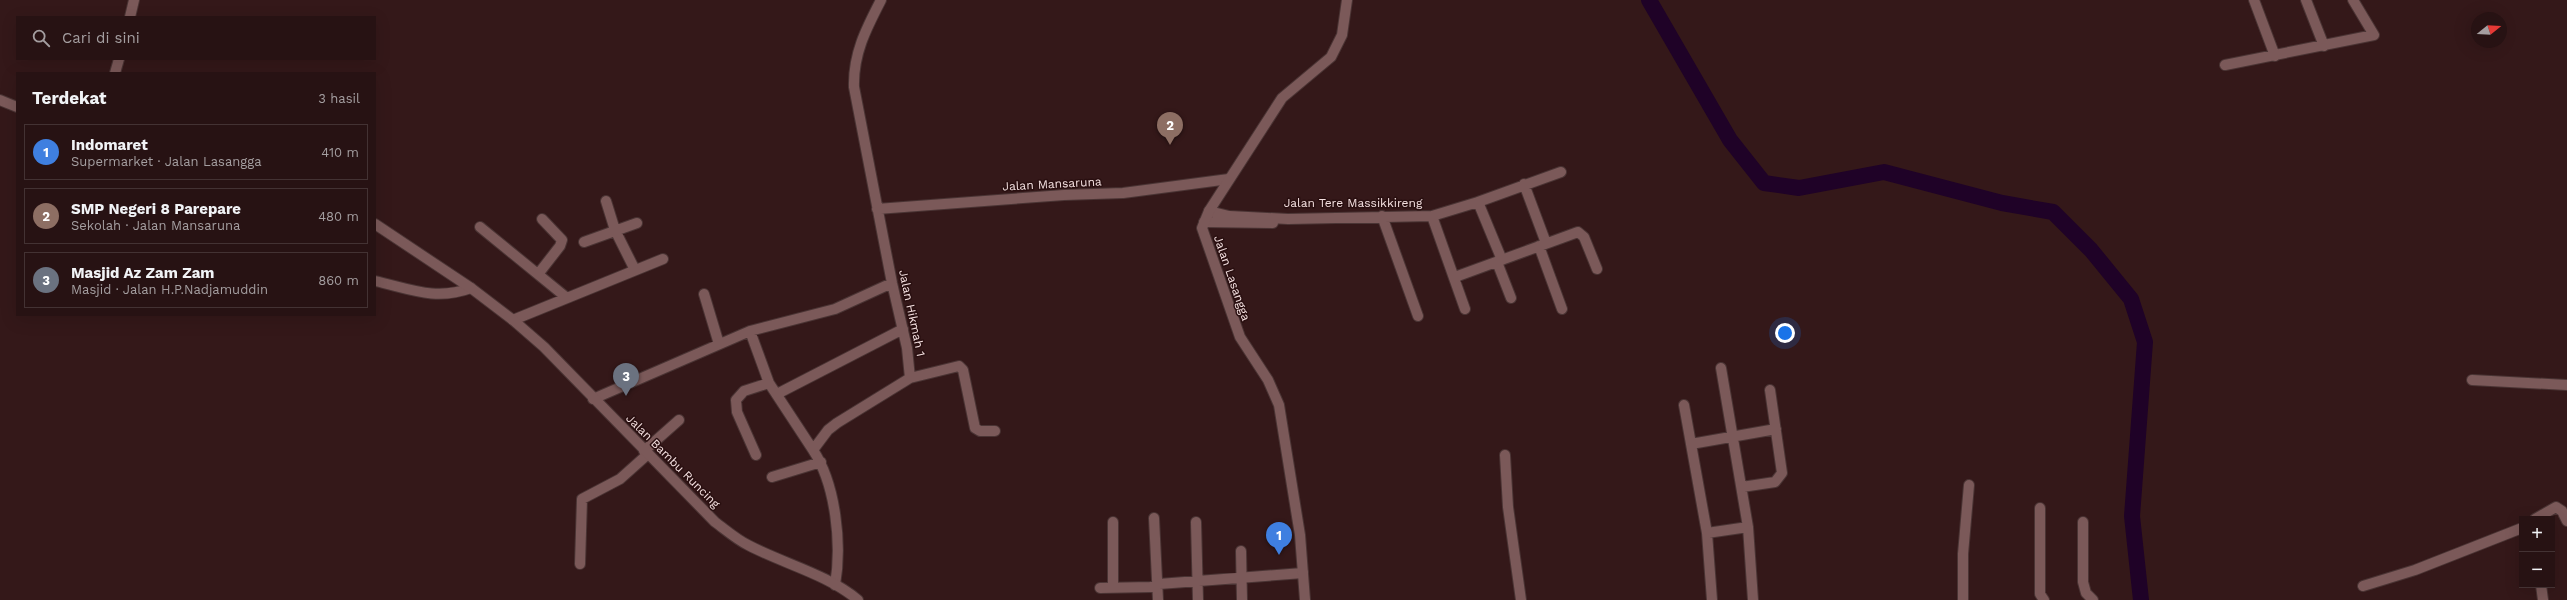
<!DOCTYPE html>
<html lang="id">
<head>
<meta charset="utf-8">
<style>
  body { margin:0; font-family:"Work Sans",sans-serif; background:#2f1b1c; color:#f1f3f6 }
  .controls { position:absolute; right:12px; bottom:12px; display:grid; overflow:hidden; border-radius:0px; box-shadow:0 4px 16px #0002 }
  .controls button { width:36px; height:36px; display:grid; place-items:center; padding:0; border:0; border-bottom:1px solid #433233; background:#271213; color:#f1f3f6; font:20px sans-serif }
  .compass { position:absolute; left:2471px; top:12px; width:36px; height:36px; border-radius:50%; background:#271213; box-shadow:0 4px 16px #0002; rotate:72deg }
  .you { position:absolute; left:1785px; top:333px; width:14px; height:14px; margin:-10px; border:3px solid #fff; border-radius:50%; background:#1a73e8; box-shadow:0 0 0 6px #1a73e833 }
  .badge { display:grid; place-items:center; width:26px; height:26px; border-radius:50%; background:#65c5ee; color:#fff; font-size:13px; font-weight:700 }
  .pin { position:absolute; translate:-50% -33px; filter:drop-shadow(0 1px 2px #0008) }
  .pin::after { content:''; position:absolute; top:21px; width:14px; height:12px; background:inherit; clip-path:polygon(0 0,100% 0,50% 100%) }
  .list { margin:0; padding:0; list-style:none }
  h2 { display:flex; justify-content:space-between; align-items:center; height:52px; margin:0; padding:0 16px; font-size:17px }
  h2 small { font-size:13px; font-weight:400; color:#a49ea0 }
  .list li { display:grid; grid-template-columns:26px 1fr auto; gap:12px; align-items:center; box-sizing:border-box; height:56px; margin:0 8px 8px; padding:0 8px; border:1px solid #433233; border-radius:0px }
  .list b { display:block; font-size:15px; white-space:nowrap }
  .list p { margin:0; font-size:13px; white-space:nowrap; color:#a49ea0 }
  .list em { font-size:13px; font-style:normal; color:#a49ea0 }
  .icon { flex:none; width:22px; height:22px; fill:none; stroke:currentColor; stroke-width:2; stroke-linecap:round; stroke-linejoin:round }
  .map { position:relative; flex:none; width:2567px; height:600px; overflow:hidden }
  .search { position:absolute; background:#271213; box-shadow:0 4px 16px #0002; left:16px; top:16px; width:360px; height:44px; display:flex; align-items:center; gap:10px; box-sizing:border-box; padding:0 14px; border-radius:0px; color:#a49ea0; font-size:15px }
  .panel { position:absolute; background:#271213; box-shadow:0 4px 16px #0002; left:16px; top:72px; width:360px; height:244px; border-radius:0px }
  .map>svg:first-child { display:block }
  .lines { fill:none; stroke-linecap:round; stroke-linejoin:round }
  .river { stroke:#1f0227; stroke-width:16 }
  .street-casing { stroke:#4a3434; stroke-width:12 }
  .secondary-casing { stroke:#4a3434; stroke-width:12 }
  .street { stroke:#7b5959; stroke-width:10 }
  .secondary { stroke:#7b5959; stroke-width:10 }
  .labels { text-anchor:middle; stroke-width:3; stroke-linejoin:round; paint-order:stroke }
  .street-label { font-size:12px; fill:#f4e0e0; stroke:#290f10 }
</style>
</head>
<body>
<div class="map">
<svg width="2567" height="600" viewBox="0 0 2567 600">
  <rect width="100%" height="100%" fill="#341819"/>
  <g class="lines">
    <path class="river" d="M1649 0 1730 140 1764 183 1799 188 1884 172 2002 203 2053 212 2091 250 2131 299 2145 342 2132 516 2141 600"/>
    <defs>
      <path id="street" d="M2254 0 2275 56
        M2306 0 2324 46
        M130 17 134 0
        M2225 65 2374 35 2353 0
        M115 73 119 59
        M1524 184 1546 243
        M606 201 615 230 635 270
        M1478 202 1561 172
        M877 209 1064 195 1123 193 1229 179
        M1209 211 1229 216 1288 219 1432 216 1465 309
        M1382 216 1418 316
        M1432 216 1478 202 1502 260
        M1204 222 1273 223
        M480 227 567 298
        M584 242 637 223
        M1539 246 1562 309
        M1497 262 1511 298
        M539 273 560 246 562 240 542 219
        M1455 277 1578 232 1584 237 1597 269
        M375 281C410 289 436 301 471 288
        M704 294 719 344
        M513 320 663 259
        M750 331 769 383 813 450
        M1721 368 1748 527 1753 600
        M910 378 959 366 963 370 975 428 980 431H995
        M2472 380 2567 385
        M777 394 903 329
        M593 399 750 331 835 309 892 283
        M1684 405 1707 533 1712 600
        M1691 444 1776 429
        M644 451 679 420
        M756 455 737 412 736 400 744 391 769 383
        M1505 455 1508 507 1521 600
        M772 477 821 462
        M1742 487 1775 482 1782 473 1770 390
        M2040 508V594L2044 600
        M1154 518 1158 600
        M2535 519 2556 507 2562 511 2567 521
        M1113 522V588
        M1196 522 1198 600
        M2083 522V582L2086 593 2093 600
        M1707 533 1748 527
        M1241 551 1242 600
        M580 564 582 499 620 479 648 454
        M835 585C842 544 836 485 813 450L828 430 837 423 910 378 907 348 892 283 854 87C853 54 866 29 881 0
        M2541 585 2543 600
        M2363 586 2415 570 2522 528
        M1100 588 1151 587 1159 584 1303 573
        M1963 600V554L1969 485"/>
      <path id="secondary" d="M0 100 17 107
        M375 224 471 288 513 320 544 347 715 522C726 530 736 539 748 545 784 564 827 574 858 600
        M1305 600 1300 535 1279 405 1268 380 1240 337 1202 228 1209 211 1282 98 1331 57 1342 35 1347 0"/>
    </defs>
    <use href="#street" class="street-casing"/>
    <use href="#secondary" class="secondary-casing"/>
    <use href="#street" class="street"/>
    <use href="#secondary" class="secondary"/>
  </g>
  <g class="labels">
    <g class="street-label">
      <text transform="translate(1052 184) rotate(-3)" y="4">Jalan Mansaruna</text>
      <text x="1353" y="207">Jalan Tere Massikkireng</text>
      <text transform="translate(1232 278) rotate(71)" y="4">Jalan Lasangga</text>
      <text transform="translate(912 313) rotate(78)" y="4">Jalan Hikmah 1</text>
      <text transform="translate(673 461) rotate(45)" y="4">Jalan Bambu Runcing</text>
    </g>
  </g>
</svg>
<div class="controls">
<button>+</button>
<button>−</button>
</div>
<svg class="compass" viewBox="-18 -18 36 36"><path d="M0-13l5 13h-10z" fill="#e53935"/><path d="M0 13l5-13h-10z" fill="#a49ea0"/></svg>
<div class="you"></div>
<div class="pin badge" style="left:1279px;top:555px;background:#3f7fe0">1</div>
<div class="pin badge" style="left:1170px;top:145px;background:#8d6e63">2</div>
<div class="pin badge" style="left:626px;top:396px;background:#6b7280">3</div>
<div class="search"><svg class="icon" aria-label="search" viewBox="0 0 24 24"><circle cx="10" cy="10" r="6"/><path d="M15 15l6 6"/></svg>Cari di sini</div>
<section class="panel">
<h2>Terdekat<small>3 hasil</small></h2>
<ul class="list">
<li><span class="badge" style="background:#3f7fe0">1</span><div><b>Indomaret</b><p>Supermarket · Jalan Lasangga</p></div><em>410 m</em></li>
<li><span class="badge" style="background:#8d6e63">2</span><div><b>SMP Negeri 8 Parepare</b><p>Sekolah · Jalan Mansaruna</p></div><em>480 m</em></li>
<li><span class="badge" style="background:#6b7280">3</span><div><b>Masjid Az Zam Zam</b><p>Masjid · Jalan H.P.Nadjamuddin</p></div><em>860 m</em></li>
</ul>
</section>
</div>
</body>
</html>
